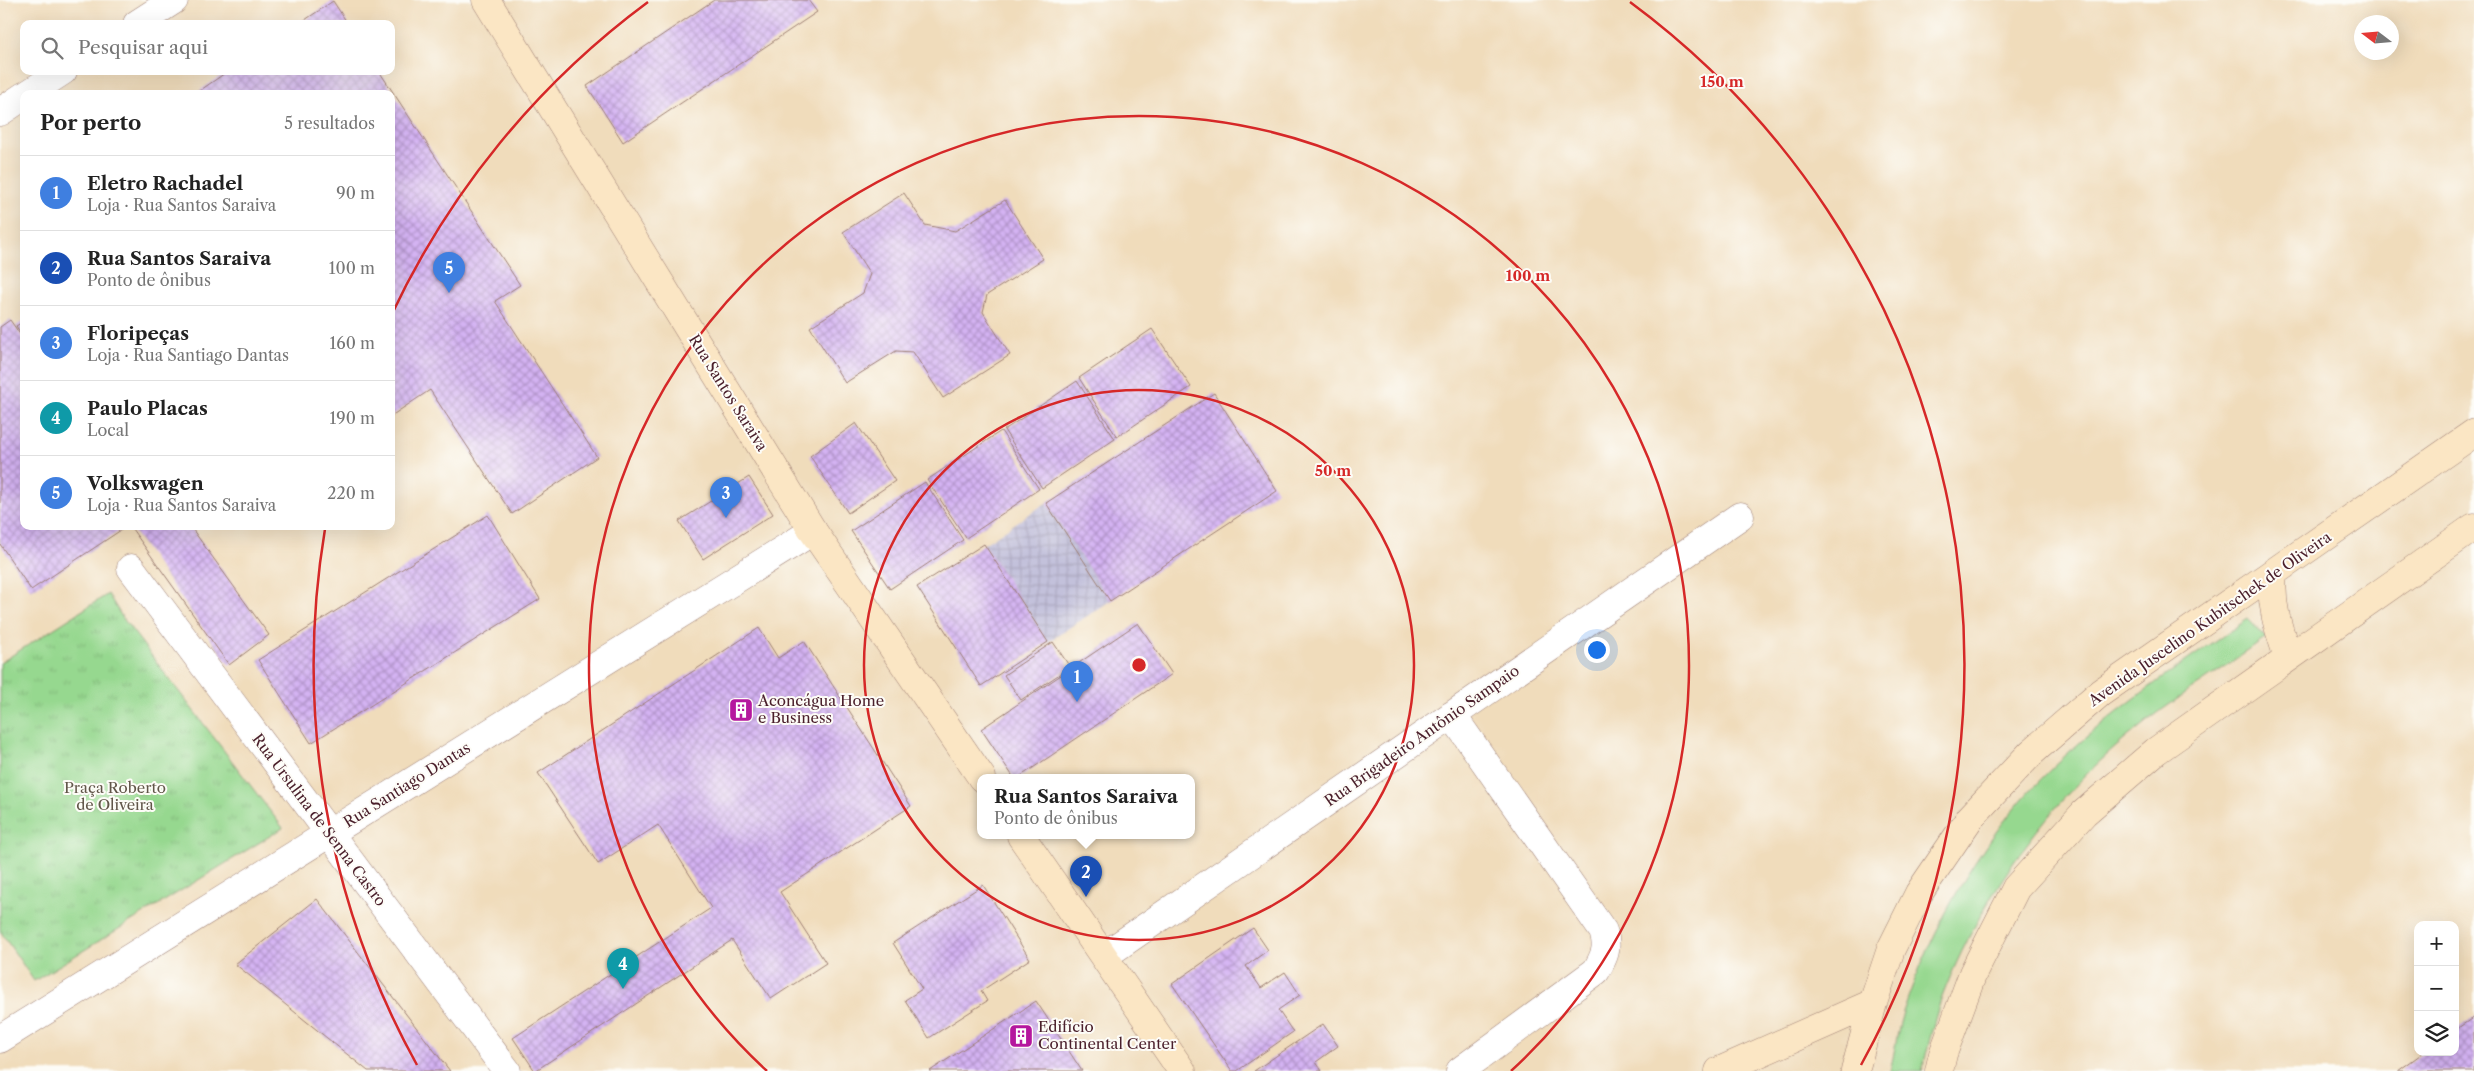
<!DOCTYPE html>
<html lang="pt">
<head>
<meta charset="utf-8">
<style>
  body { margin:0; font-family:"Libre Caslon Text",serif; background:#f2f2f2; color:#222 }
  .controls { position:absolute; right:15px; bottom:15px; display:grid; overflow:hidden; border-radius:10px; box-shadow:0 5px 20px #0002 }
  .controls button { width:45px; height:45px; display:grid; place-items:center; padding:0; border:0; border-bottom:1px solid #e0e0e0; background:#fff; color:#222; font:25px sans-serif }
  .compass { position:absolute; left:2354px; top:15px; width:45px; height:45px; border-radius:50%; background:#fff; box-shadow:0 5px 20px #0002; rotate:286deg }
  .you { position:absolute; left:1596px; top:649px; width:18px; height:18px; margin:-12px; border:4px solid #fff; border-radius:50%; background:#1a73e8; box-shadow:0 0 0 8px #1a73e833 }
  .badge { display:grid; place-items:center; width:32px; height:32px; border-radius:50%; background:#b5179e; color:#fff; font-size:16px; font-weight:700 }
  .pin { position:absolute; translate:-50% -41px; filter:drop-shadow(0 1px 2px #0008) }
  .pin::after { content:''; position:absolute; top:26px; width:18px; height:15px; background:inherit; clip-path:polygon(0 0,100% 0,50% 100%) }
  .popup { position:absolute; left:977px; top:774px; width:218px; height:65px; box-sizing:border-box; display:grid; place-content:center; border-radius:10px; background:#fff; filter:drop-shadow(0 1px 4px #0005); font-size:16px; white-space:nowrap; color:#767676 }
  .popup b { font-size:19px; color:#222 }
  .popup::after { content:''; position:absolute; left:50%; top:100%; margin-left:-10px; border:10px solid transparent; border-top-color:#fff }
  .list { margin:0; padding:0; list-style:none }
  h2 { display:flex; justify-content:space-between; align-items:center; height:65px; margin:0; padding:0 20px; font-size:21px }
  h2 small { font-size:16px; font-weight:400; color:#767676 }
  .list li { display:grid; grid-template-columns:32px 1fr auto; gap:15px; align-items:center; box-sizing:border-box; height:75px; padding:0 20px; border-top:1px solid #e0e0e0 }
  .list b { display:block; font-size:19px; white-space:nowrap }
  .list p { margin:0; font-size:16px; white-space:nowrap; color:#767676 }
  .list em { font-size:16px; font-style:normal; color:#767676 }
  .icon { flex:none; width:28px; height:28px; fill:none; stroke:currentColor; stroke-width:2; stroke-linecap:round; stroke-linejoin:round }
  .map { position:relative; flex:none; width:2474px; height:1071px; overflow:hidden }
  .search { position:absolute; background:#fff; box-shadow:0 5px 20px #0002; left:20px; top:20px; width:375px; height:55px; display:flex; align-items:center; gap:12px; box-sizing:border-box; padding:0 18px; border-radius:10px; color:#767676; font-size:19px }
  .panel { position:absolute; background:#fff; box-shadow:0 5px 20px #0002; left:20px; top:90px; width:375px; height:440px; border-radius:10px }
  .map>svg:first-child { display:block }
  .industrial { fill:url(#industrial-grid) }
  .grass { fill:#96d88f; stroke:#707c5d }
  .park { fill:url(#park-tufts); stroke:#707c5d }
  .building { fill:url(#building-cross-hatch) }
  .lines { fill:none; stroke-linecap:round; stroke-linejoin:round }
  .street-casing { stroke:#9d7e73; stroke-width:29 }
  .secondary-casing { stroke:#9d7e73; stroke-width:29 }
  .street { stroke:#fff; stroke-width:28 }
  .secondary { stroke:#fbe6c4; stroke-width:28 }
  .ring { fill:none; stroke:#d62828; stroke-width:2.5 }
  .labels { text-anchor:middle; stroke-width:4; stroke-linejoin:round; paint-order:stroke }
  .street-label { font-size:15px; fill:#4a1f2b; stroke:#fdfcf7 }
  .poi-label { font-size:15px; fill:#4a1f2b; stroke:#fdfcf7; text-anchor:start }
  .park-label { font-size:15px; fill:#615649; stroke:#fdfcf7 }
  .centre { fill:#d62828; stroke:#fdfcf7; stroke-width:2.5 }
  .ring-label { font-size:15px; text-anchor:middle; font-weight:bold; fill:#d62828; stroke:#fdfcf7; stroke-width:4; stroke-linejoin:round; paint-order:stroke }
</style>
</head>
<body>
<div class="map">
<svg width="2474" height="1071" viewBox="0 0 2474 1071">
  <defs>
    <pattern id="industrial-grid" width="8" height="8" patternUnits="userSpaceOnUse" patternTransform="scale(1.25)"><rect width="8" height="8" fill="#c3c1db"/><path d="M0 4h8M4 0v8" fill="none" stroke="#a9a5bc"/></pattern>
    <pattern id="park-tufts" width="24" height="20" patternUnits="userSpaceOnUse" patternTransform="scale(1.25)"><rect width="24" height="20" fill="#96d88f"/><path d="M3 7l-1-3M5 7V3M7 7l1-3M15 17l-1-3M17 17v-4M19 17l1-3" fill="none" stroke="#83b97c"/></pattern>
    <pattern id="building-cross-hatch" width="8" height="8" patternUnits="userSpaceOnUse" patternTransform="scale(1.25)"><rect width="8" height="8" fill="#d4b3f3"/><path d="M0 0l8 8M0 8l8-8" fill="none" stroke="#ae91c5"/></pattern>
  </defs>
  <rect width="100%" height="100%" fill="#fdfcf7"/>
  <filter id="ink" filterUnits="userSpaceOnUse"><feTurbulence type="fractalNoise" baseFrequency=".02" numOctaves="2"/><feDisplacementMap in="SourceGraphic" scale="10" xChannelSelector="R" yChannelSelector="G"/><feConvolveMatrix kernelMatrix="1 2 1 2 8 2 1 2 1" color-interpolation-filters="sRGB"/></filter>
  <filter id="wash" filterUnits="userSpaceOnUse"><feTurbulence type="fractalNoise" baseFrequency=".0096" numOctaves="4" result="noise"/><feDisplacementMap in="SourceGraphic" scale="20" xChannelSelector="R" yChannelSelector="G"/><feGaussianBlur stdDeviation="1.12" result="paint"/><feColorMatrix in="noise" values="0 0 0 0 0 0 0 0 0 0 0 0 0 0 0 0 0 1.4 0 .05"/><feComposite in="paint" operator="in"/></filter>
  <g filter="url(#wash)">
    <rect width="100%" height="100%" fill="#f0dcbb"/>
    <path class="industrial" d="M1046 503 1110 601 1048 642 984 544Z"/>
    <path class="grass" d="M2248 619 2266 638C2222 671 2172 699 2130 735 2050 800 1985 892 1946 987 1935 1013 1929 1044 1922 1071H1890C1895 1052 1897 1030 1903 1012 1931 929 1982 837 2044 776 2105 715 2177 667 2248 619Z"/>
    <path class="park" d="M108 594 122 617 283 828 34 981 0 931V663Z"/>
    <g id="blocks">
      <path class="building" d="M714 0H808L817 12 623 142 587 86Z
        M333 1 348 24H299Z
        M228 71H379L520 285 495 301 597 457 512 514 430 390 391 416V94H195Z
        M904 193 925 225 955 231 1005 200 1043 259 987 295 983 312 1010 355 943 398 913 352 896 351 845 383 810 327 863 293 870 274 843 232Z
        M10 320 24 340V526H127L31 590 0 544V327Z
        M24 321V338L16 326Z
        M1152 329 1191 387 1117 437 1079 378Z
        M1077 381 1115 439 1042 488 1004 430Z
        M1214 393 1277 491 1110 601 1046 503Z
        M856 423 895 481 848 513 810 456Z
        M1001 431 1039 489 966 538 927 480Z
        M749 477 773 514 703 559 679 521Z
        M925 482 963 540 890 589 851 531Z
        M488 515 540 599 311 743 258 660Z
        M136 526H190L269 635 229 665 132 529Z
        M984 544 1048 642 981 686 917 587Z
        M1138 623 1172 674 1018 778H1014L981 729Z
        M759 628 778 658 804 641 911 806 780 892 826 963 771 999 732 940 535 1071 513 1038 711 908 658 825 598 864 538 773Z
        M1053 642 1070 667 1021 700 1004 675Z
        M983 885 1030 959 981 991 987 1001 929 1038 905 1000 922 989 893 943Z
        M317 899 450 1071H368L235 964Z
        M1253 928 1268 950 1246 966 1261 988 1285 972 1300 995 1278 1010 1293 1032 1237 1071H1232L1172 984Z
        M1036 1001 1082 1071H930Z
        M2474 1017V1071H2398L2424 1052H2455V1030Z
        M1323 1024 1338 1046 1316 1062 1322 1071H1254Z"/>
    </g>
  </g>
  <g filter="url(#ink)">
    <use href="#blocks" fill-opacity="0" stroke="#9d7e73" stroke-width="1"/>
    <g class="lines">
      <defs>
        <path id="street" d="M137 24 174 0
          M28 94 63 71
          M0 112 24 96
          M131 568 507 1071
          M1452 715 1603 931C1609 948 1604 957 1596 971L1460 1071
          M1104 956 1740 516
          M0 1039 813 531"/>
        <path id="secondary" d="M486 0 813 531 982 778
          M2273 574C2270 605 2278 628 2288 657
          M1021 836 1182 1071
          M1719 1071 1873 1003
          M1855 1071 1873 1003 1891 949 1919 893 1970 818 2031 753 2100 693 2474 433
          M1939 1071 1943 1054 1973 973 2016 888 2084 813 2156 751 2474 527"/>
      </defs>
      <use href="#street" class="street-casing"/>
      <use href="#secondary" class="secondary-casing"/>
      <use href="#street" class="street"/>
      <use href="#secondary" class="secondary"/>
    </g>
  </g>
  <g class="ring">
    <circle cx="1139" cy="665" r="275"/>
    <path d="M767 1071A550 550 0 1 1 1511 1071"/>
    <path d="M417 1065A825 825 0 0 1 325 529M391 316A825 825 0 0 1 648 2M1630 2A825 825 0 0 1 1861 1065"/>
  </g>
  <defs>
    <symbol id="building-square" viewBox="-11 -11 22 22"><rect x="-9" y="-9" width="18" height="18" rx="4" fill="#b5179e" stroke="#fdfcf7"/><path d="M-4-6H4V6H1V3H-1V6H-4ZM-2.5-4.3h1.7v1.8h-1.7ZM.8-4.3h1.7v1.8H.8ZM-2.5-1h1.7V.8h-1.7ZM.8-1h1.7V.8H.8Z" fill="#fff"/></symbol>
  </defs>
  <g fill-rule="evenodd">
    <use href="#building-square" x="727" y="696" width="28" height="28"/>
    <use href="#building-square" x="1007" y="1022" width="28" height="28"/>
  </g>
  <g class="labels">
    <g class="street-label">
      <text transform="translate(728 393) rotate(58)" y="5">Rua Santos Saraiva</text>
      <text transform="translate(2210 619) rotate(-35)" y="5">Avenida Juscelino Kubitschek de Oliveira</text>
      <text transform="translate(1422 736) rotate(-35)" y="5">Rua Brigadeiro Antônio Sampaio</text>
      <text transform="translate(407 785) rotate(-32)" y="5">Rua Santiago Dantas</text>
      <text transform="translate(319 820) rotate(53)" y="5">Rua Ursulina de Senna Castro</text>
    </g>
    <g class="poi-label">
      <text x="758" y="706">Aconcágua Home<tspan x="758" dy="17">e Business</tspan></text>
      <text x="1038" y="1032">Edifício<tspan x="1038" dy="17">Continental Center</tspan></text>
    </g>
    <g class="park-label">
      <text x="115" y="793">Praça Roberto<tspan x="115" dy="17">de Oliveira</tspan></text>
    </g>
  </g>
  <circle cx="1139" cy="665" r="8" class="centre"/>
  <g class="ring-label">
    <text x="1722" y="87">150 m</text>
    <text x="1528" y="281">100 m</text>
    <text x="1333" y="476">50 m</text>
  </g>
</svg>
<div class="controls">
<button>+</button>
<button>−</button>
<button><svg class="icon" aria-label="layers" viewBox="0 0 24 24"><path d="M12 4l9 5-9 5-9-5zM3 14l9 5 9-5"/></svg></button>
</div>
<svg class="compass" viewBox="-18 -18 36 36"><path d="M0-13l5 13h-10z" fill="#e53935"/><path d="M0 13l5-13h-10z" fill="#767676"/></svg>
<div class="you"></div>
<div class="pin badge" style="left:1077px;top:702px;background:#3f7fe0">1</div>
<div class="pin badge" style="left:1086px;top:897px;background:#1a4fb4">2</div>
<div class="popup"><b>Rua Santos Saraiva</b>Ponto de ônibus</div>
<div class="pin badge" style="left:726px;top:518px;background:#3f7fe0">3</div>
<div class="pin badge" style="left:623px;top:989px;background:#0f9aa8">4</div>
<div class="pin badge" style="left:449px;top:293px;background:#3f7fe0">5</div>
<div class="search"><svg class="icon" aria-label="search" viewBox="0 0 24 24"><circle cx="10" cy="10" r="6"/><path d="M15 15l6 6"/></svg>Pesquisar aqui</div>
<section class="panel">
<h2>Por perto<small>5 resultados</small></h2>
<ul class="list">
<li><span class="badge" style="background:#3f7fe0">1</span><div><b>Eletro Rachadel</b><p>Loja · Rua Santos Saraiva</p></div><em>90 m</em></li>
<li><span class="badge" style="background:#1a4fb4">2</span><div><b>Rua Santos Saraiva</b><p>Ponto de ônibus</p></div><em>100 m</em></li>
<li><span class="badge" style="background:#3f7fe0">3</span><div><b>Floripeças</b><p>Loja · Rua Santiago Dantas</p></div><em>160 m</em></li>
<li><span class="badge" style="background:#0f9aa8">4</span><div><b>Paulo Placas</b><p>Local</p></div><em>190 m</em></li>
<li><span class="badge" style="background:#3f7fe0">5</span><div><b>Volkswagen</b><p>Loja · Rua Santos Saraiva</p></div><em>220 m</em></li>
</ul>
</section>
</div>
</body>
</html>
